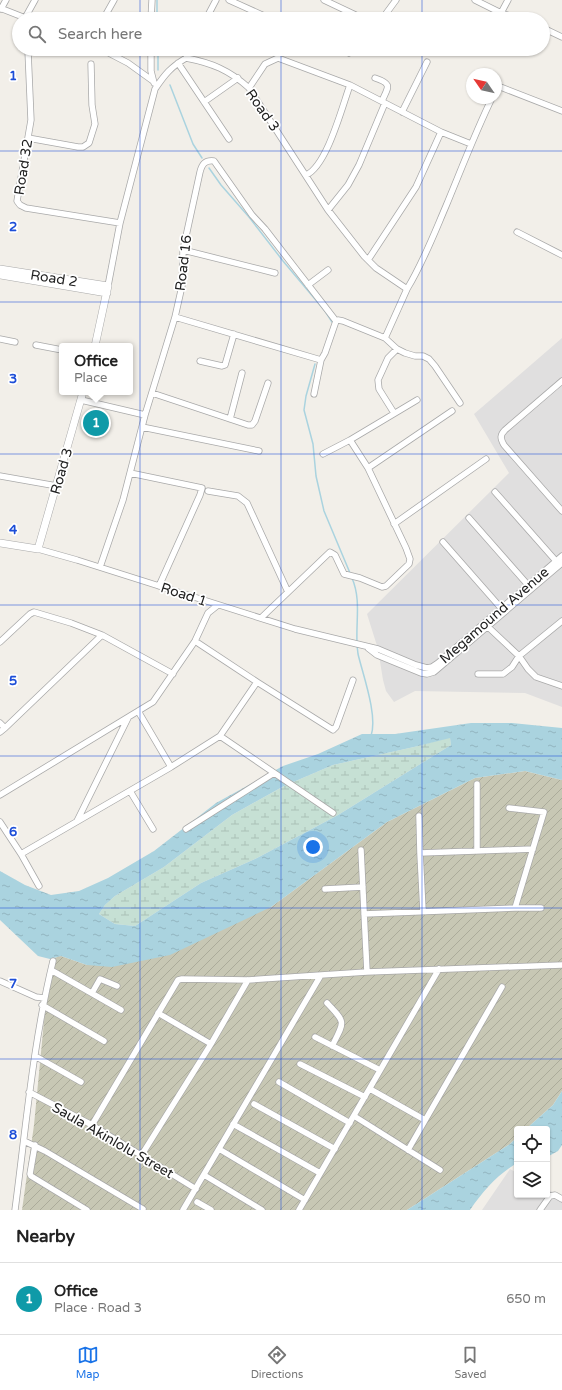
<!DOCTYPE html>
<html lang="en">
<head>
<meta charset="utf-8">
<style>
  body { margin:0; font-family:"Varela Round",sans-serif; background:#f2f2f2; color:#222 }
  .controls { position:absolute; right:12px; bottom:12px; display:grid; overflow:hidden; border-radius:4px; box-shadow:0 1px 3px #0004 }
  .controls button { width:36px; height:36px; display:grid; place-items:center; padding:0; border:0; border-bottom:1px solid #e0e0e0; background:#fff; color:#222; font:20px sans-serif }
  .compass { position:absolute; left:466px; top:68px; width:36px; height:36px; border-radius:50%; background:#fff; box-shadow:0 1px 3px #0004; rotate:304deg }
  .you { position:absolute; left:313px; top:847px; width:14px; height:14px; margin:-10px; border:3px solid #fff; border-radius:50%; background:#1a73e8; box-shadow:0 0 0 6px #1a73e833 }
  .badge { display:grid; place-items:center; width:26px; height:26px; border-radius:50%; background:#1a73e8; color:#fff; font-size:13px; font-weight:700 }
  .pin { position:absolute; translate:-50% -50%; border:2px solid #fff; box-shadow:0 1px 4px #0006 }
  .popup { position:absolute; left:59px; top:343px; width:74px; height:52px; box-sizing:border-box; display:grid; place-content:center; border-radius:4px; background:#fff; filter:drop-shadow(0 1px 3px #0005); font-size:13px; white-space:nowrap; color:#767676 }
  .popup b { font-size:15px; color:#222 }
  .popup::after { content:''; position:absolute; left:50%; top:100%; margin-left:-8px; border:8px solid transparent; border-top-color:#fff }
  .list { margin:0; padding:0; list-style:none }
  h2 { display:flex; justify-content:space-between; align-items:center; height:52px; margin:0; padding:0 16px; font-size:17px }
  h2 small { font-size:13px; font-weight:400; color:#767676 }
  .list li { display:grid; grid-template-columns:26px 1fr auto; gap:12px; align-items:center; box-sizing:border-box; height:72px; padding:0 16px; border-top:1px solid #e0e0e0 }
  .list b { display:block; font-size:15px; white-space:nowrap }
  .list p { margin:0; font-size:13px; white-space:nowrap; color:#767676 }
  .list em { font-size:13px; font-style:normal; color:#767676 }
  .icon { flex:none; width:22px; height:22px; fill:none; stroke:currentColor; stroke-width:2; stroke-linecap:round; stroke-linejoin:round }
  .map { position:relative; flex:none; width:562px; height:1210px; overflow:hidden }
  .search { position:absolute; background:#fff; box-shadow:0 1px 3px #0004; left:12px; right:12px; top:12px; height:44px; display:flex; align-items:center; gap:10px; box-sizing:border-box; padding:0 14px; border-radius:22px; color:#767676; font-size:15px }
  .sheet { height:124px; background:#fff }
  nav { display:flex; justify-content:space-around; align-items:center; box-sizing:border-box; height:56px; border-top:1px solid #e0e0e0; background:#fff; font-size:11px; color:#767676 }
  nav a { display:grid; justify-items:center; gap:2px }
  nav .on { color:#1a73e8 }
  .map>svg:first-child { display:block }
  .residential { fill:#e0dfdf }
  .construction { fill:url(#construction-furrows) }
  .wetland { fill:url(#wetland-marsh) }
  .water { fill:url(#water-ripples); fill-rule:evenodd }
  .lines { fill:none; stroke-linecap:round; stroke-linejoin:round }
  .stream { stroke:#aad3df; stroke-width:1.5 }
  .minor-casing { stroke:#a9a9a9; stroke-width:7 }
  .tertiary-casing { stroke:#a9a9a9; stroke-width:8 }
  .minor { stroke:#fff; stroke-width:5.5 }
  .tertiary { stroke:#fff; stroke-width:7 }
  .grid { fill:none; stroke:#1d4ed8; stroke-width:1; stroke-opacity:0.55 }
  .labels { text-anchor:middle; stroke-width:3.5; stroke-linejoin:round; paint-order:stroke }
  .street-label { font-size:14px; fill:#222; stroke:#fff }
  .grid-label { font-size:13px; text-anchor:middle; font-weight:bold; fill:#1d4ed8; stroke:#fff; stroke-width:3.5; stroke-linejoin:round; paint-order:stroke }
</style>
</head>
<body>
<div class="map">
<svg width="562" height="1210" viewBox="0 0 562 1210">
  <defs>
    <pattern id="construction-furrows" width="10" height="10" patternUnits="userSpaceOnUse"><rect width="10" height="10" fill="#c7c7b4"/><path d="M-1 1l2-2M0 10L10 0M9 11l2-2" fill="none" stroke="#abab9a"/></pattern>
    <pattern id="wetland-marsh" width="20" height="14" patternUnits="userSpaceOnUse"><rect width="20" height="14" fill="#c6e0d4"/><path d="M1 5h8M5 5V1M11 12h8M15 12V8" fill="none" stroke="#aac0b6"/></pattern>
    <pattern id="water-ripples" width="26" height="14" patternUnits="userSpaceOnUse"><rect width="26" height="14" fill="#aad3df"/><path d="M2 4q2-2 4 0t4 0M15 11q2-2 4 0t4 0" fill="none" stroke="#92b5bf"/></pattern>
  </defs>
  <rect width="100%" height="100%" fill="#f2efe9"/>
  <path class="residential" d="M562 338V707L525 693 415 691 394 702 386 691 383 680 378 649 367 614 509 473 474 414Z
    M510 1169 517 1173V1195H547V1189L562 1197V1210H482Z"/>
  <path class="construction" d="M525 771 562 780V1091L553 1105 526 1129H517V1137L510 1144 407 1210H22L34 1125 50 959 61 956 87 965 271 907 387 822 475 778Z"/>
  <path class="wetland" d="M450 737 451 745 338 815 257 858 201 883 135 926 115 924 99 914 105 905 115 896 164 867 232 815 284 786 333 765 414 747Z"/>
  <path class="water" d="M471 723H512L562 728V780L525 771 475 778 387 822 271 907 170 955 112 967 87 965 61 956 50 959 38 956 0 920V871L25 885 51 895 79 891 108 878 154 851 216 803 283 766 318 754 362 734H395ZM450 738 451 745 338 815 257 858 201 883 135 926 115 924 99 914 105 905 115 896 164 867 232 815 284 786 333 765 414 747Z
    M562 1091V1145L558 1151 547 1157V1129H526L553 1105Z
    M517 1137V1163C497 1175 483 1191 470 1210H407L510 1144Z"/>
  <g class="lines">
    <path class="stream" d="M157 0V19
      M158 49V70
      M170 85 193 144 202 158
      M209 168 221 185 249 217 283 261 325 311 332 322
      M315 364 306 396 304 410 313 444 316 476 324 511 350 573
      M352 578C361 599 356 620 357 642
      M357 645 358 654C363 675 378 716 371 736"/>
    <defs>
      <path id="minor" d="M229 0 271 19
        M324 0 364 19
        M475 0 501 13
        M508 0 501 13 519 19
        M0 8 28 19
        M1 9 6 0
        M105 16 114 0
        M25 18 35 0
        M151 19 152 0
        M206 19 216 0
        M382 19 396 0
        M543 28 562 37
        M101 49 128 63 153 81
        M151 49V71L154 83
        M28 51 31 120 17 201 20 205 26 208 120 223
        M349 53 351 49
        M186 58 190 49
        M178 63 229 139
        M375 78C393 84 388 87 382 101
        M249 88 265 64 278 58 350 85 441 132 416 187 368 260
        M496 89 498 86 562 111
        M204 102 238 78
        M402 112 427 62
        M441 132 471 144
        M28 138 78 147H83L89 143 95 124 92 105 91 64
        M306 175C327 166 342 107 350 85
        M328 210 348 185 359 165 385 103
        M517 232 562 255
        M183 250 275 273
        M308 285 328 270
        M108 286 120 223 155 89C165 74 171 67 186 58 212 63 229 70 249 88L328 210 364 256 376 268 407 289 385 338
        M407 289C423 263 434 234 446 206 461 170 475 133 492 98
        M175 317 321 360 325 353 336 321 338 320 343 321 385 338 397 349 405 353 415 356H423L429 359 435 366 460 403
        M0 339 15 342
        M36 345 62 350
        M200 361 222 366 225 365 234 334
        M562 381 505 430C500 435 500 438 504 445L562 511
        M152 393 248 425H252L255 421 268 383
        M314 394 321 360
        M81 400 145 415
        M394 413 379 389 378 380 388 358 397 349
        M230 419 242 373
        M142 427 259 451
        M323 454 350 440
        M368 468 452 411
        M130 473 202 488 200 495 159 586
        M0 476 57 486
        M208 491 238 496 247 503 288 592
        M495 492 556 561
        M469 518 528 585
        M394 524 486 459
        M443 542 501 608
        M38 549 77 560 295 629 378 649 416 665 427 668 432 667 438 663 562 556
        M100 567 123 500 145 415 175 317 182 286 183 250 200 172C202 164 205 160 214 161L252 215 265 229 336 321
        M261 618 330 552 335 555 344 574 360 578 382 587 386 586 409 564 410 559 406 548 368 468 350 440 417 400
        M486 625 519 656 528 669 536 677 562 686
        M0 642 30 614 34 612 71 623 102 635
        M368 648 377 655 421 673 427 674 434 672 562 563
        M478 674H503L512 667 519 656 562 621
        M257 682 333 730 336 727 353 680
        M138 711 171 767
        M0 723 5 728 102 635 173 674
        M0 732 5 728
        M220 736 333 813
        M130 791 153 829
        M0 795 153 702 195 641 208 613 218 605
        M419 816 420 853
        M77 821 128 718
        M0 822 21 854 39 886
        M186 829 274 773
        M361 850 367 972
        M477 851V784
        M21 854 171 767 220 736 257 682 195 641
        M325 889 363 887
        M515 908H541
        M423 911 420 853 533 849
        M364 914 515 908 544 812 509 808
        M51 970 121 1010
        M0 981 36 997 44 998
        M92 993 100 979 117 986
        M327 1003C346 1023 345 1021 332 1046
        M42 1005 104 1041
        M158 1013 211 1044
        M315 1037 380 1070
        M35 1056 81 1082
        M300 1064 365 1097
        M279 1082 350 1123
        M370 1089 425 1120
        M29 1092 92 1125 196 1189
        M254 1104 335 1149
        M354 1116 440 1170
        M233 1124 320 1173
        M92 1125 178 980 182 979 248 980 321 975
        M24 1141 45 1151 143 1209
        M35 1145 30 1174 31 1176 87 1210
        M219 1149 305 1200
        M408 1150 502 987
        M141 1156 211 1044 248 980
        M204 1175 262 1210
        M197 1202 211 1210
        M15 1210C26 1127 33 1043 53 961
        M183 1210 321 975 367 972 562 965
        M299 1210 439 969
        M540 1210 550 1196 555 1195 562 1199"/>
      <path id="tertiary" d="M0 269 108 286 95 346
        M0 275 107 293
        M0 543 38 549 83 392"/>
    </defs>
    <use href="#minor" class="minor-casing"/>
    <use href="#tertiary" class="tertiary-casing"/>
    <use href="#minor" class="minor"/>
    <use href="#tertiary" class="tertiary"/>
  </g>
  <path class="grid" d="M140 0V19M281 0V19M422 0V19M140 49V1210M281 49V1210M422 49V1210M0 151H562M0 302H562M0 454H562M0 605H562M0 756H562M0 908H562M0 1059H562"/>
  <g class="labels">
    <g class="street-label">
      <text transform="translate(263 110) rotate(55)" y="5">Road 3</text>
      <text transform="translate(23 167) rotate(-81)" y="5">Road 32</text>
      <text transform="translate(183 263) rotate(-83)" y="5">Road 16</text>
      <text transform="translate(54 278) rotate(9)" y="5">Road 2</text>
      <text transform="translate(61 471) rotate(-74)" y="5">Road 3</text>
      <text transform="translate(184 594) rotate(18)" y="5">Road 1</text>
      <text transform="translate(494 615) rotate(-41)" y="5">Megamound Avenue</text>
      <text transform="translate(113 1140) rotate(30)" y="5">Saula Akinlolu Street</text>
    </g>
  </g>
  <g class="grid-label">
    <text x="13" y="80">1</text>
    <text x="13" y="231">2</text>
    <text x="13" y="383">3</text>
    <text x="13" y="534">4</text>
    <text x="13" y="685">5</text>
    <text x="13" y="836">6</text>
    <text x="13" y="988">7</text>
    <text x="13" y="1139">8</text>
  </g>
</svg>
<div class="controls">
<button><svg class="icon" aria-label="locate" viewBox="0 0 24 24"><circle cx="12" cy="12" r="6"/><path d="M12 2v4M12 18v4M2 12h4M18 12h4"/></svg></button>
<button><svg class="icon" aria-label="layers" viewBox="0 0 24 24"><path d="M12 4l9 5-9 5-9-5zM3 14l9 5 9-5"/></svg></button>
</div>
<svg class="compass" viewBox="-18 -18 36 36"><path d="M0-13l5 13h-10z" fill="#e53935"/><path d="M0 13l5-13h-10z" fill="#767676"/></svg>
<div class="you"></div>
<div class="pin badge" style="left:96px;top:423px;background:#0f9aa8">1</div>
<div class="popup"><b>Office</b>Place</div>
<div class="search"><svg class="icon" aria-label="search" viewBox="0 0 24 24"><circle cx="10" cy="10" r="6"/><path d="M15 15l6 6"/></svg>Search here</div>
</div>
<section class="sheet">
<h2>Nearby<small></small></h2>
<ul class="list">
<li><span class="badge" style="background:#0f9aa8">1</span><div><b>Office</b><p>Place · Road 3</p></div><em>650 m</em></li>
</ul>
</section>
<nav>
<a class="on"><svg class="icon" aria-label="map" viewBox="0 0 24 24"><path d="M3 6l6-2 6 2 6-2v14l-6 2-6-2-6 2zM9 4v14M15 6v14"/></svg>Map</a>
<a><svg class="icon" aria-label="directions" viewBox="0 0 24 24"><path d="M12 3l9 9-9 9-9-9zM9 14v-3h6M13 9l2 2-2 2"/></svg>Directions</a>
<a><svg class="icon" aria-label="saved" viewBox="0 0 24 24"><path d="M7 4h10v16l-5-4-5 4z"/></svg>Saved</a>
</nav>
</body>
</html>
